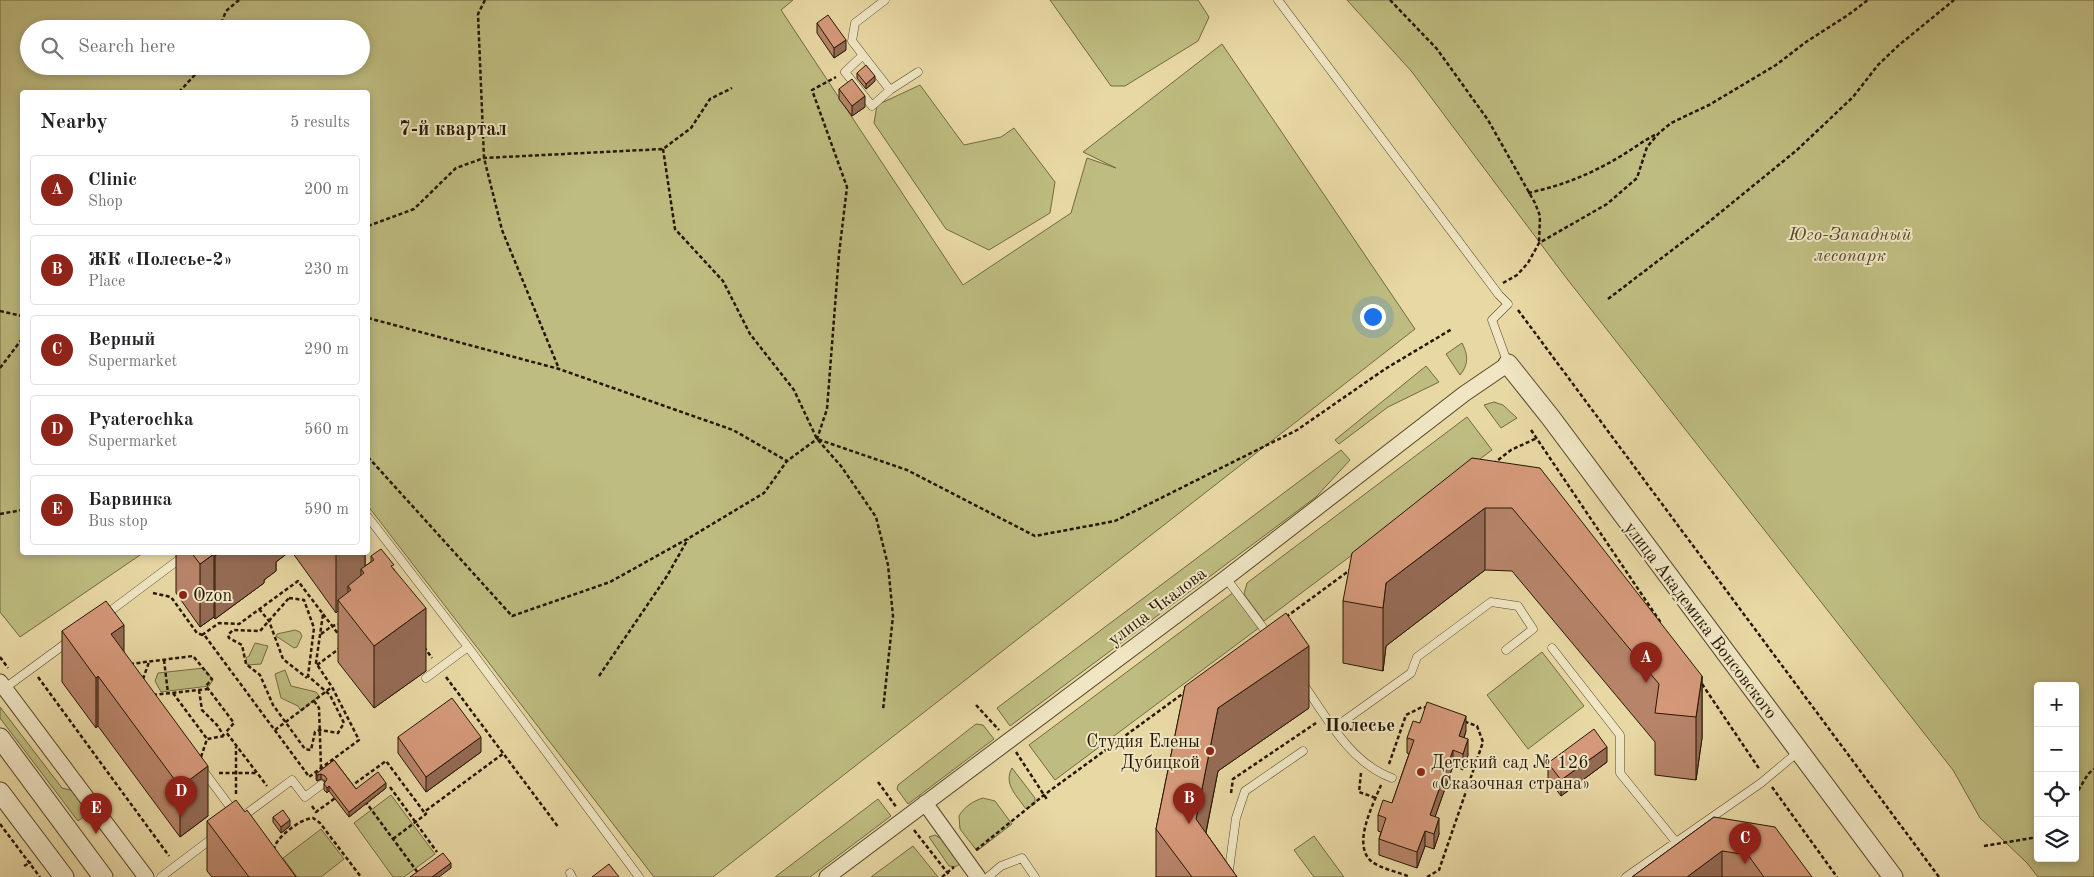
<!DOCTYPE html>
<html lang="en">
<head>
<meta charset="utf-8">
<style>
  body { margin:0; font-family:"Old Standard TT",serif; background:#f6f6f6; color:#202124 }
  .controls { position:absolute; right:15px; bottom:15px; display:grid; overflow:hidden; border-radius:5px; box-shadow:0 2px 8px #0003 }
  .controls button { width:45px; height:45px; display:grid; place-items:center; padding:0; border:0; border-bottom:1px solid #e0e0e0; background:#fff; color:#202124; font:25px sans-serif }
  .you { position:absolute; left:1372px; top:316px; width:18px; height:18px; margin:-12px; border:4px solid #fff; border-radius:50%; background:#1a73e8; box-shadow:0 0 0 8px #1a73e833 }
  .badge { display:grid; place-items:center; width:32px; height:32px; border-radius:50%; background:#8f2418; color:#fff; font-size:16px; font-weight:700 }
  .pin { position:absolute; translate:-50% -41px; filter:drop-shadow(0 1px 2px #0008) }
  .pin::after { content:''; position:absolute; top:26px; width:18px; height:15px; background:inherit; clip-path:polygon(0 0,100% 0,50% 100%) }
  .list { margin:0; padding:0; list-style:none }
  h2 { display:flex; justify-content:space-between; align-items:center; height:65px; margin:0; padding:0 20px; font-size:21px }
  h2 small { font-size:16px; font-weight:400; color:#757577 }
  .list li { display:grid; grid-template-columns:32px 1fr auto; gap:15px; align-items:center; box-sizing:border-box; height:70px; margin:0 10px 10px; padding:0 10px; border:1px solid #e0e0e0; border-radius:5px }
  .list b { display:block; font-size:19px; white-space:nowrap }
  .list p { margin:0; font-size:16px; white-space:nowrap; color:#757577 }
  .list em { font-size:16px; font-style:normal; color:#757577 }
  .icon { flex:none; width:28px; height:28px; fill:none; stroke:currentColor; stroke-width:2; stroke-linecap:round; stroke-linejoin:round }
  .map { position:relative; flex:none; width:2094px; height:877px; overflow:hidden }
  .search { position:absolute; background:#fff; box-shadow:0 2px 8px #0003; left:20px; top:20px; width:350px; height:55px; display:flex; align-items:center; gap:12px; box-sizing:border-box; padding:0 18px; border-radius:28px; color:#757577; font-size:19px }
  .panel { position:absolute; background:#fff; box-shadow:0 2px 8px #0003; left:20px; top:90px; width:350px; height:465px; border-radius:5px }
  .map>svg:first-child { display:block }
  .green { fill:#bebc80; stroke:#726940; fill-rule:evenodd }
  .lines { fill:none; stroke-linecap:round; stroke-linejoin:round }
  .service-casing { stroke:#564629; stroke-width:9 }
  .minor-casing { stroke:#564629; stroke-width:17 }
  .tertiary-casing { stroke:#564629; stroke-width:21 }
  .path { stroke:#261600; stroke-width:2.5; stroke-dasharray:4 2.5; stroke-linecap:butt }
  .service { stroke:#f0e6c4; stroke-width:8 }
  .minor { stroke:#f0e6c4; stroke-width:15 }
  .tertiary { stroke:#f0e6c4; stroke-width:19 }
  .wall { fill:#b78469; stroke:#261600 }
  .shaded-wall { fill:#956b55; stroke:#261600 }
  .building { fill:#d5997a; stroke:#261600 }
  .poi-dot { fill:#8f2418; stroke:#f0e6c4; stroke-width:2 }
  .labels { text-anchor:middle; stroke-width:4; stroke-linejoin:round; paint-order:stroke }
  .park-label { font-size:18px; font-style:italic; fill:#544826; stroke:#f0e6c4 }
  .poi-label { font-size:18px; fill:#261600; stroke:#f0e6c4; text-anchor:start }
  .street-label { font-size:18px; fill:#261600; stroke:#f0e6c4 }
  .neighbourhood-label { font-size:19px; font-weight:bold; fill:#261600; stroke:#f0e6c4 }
  .quarter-label { font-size:20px; font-weight:bold; fill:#261600; stroke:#f0e6c4 }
</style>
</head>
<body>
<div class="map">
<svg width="2094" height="877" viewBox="0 0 2094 877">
  <rect width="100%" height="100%" fill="#e8d8a4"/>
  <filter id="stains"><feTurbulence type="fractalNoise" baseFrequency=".004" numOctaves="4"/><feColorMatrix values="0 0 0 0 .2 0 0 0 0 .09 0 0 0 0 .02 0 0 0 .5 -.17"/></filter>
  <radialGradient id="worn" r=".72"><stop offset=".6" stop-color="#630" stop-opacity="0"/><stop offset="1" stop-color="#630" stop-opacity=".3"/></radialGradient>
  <path class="green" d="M0 0H793L781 10 963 285 1071 213 1087 158 1116 168 1083 152 1222 44 1415 329 713 877H654L368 506V92H22V552L143 553 20 637 0 612ZM29 29H361V66H29Z
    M1050 0H1198L1209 17 1198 41 1125 86H1111Z
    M1347 0H2094V877H2038L2027 863 1980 818 1953 770 1564 275 1412 72ZM2038 686H2075V858H2038Z
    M920 85 964 145 1001 137 1014 128 1055 182 1050 213 989 250 946 229 874 123 877 105Z
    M1462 343C1468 355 1469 364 1460 375L1446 354Z
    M1426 366 1439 382 1388 407 1339 444 1335 440Z
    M1494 402 1503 405 1517 418 1501 428 1484 405Z
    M1467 417 1492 450 1264 621 1246 597 1244 594 1247 583Z
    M1341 450 1350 460 1316 497 1010 726 997 708Z
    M1234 592 1260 627 1055 780 1029 745Z
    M295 630 300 632 302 636 297 647 294 648 276 636 277 634Z
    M255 643 268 646 261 664 247 665 246 658 249 656Z
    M1542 652 1584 706 1528 749 1487 695Z
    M204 668 213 680 209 686 161 692 155 681 158 673Z
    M285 670 291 686 316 692 319 696 301 711 298 706 281 698 275 674Z
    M0 707 62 788 74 791 90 812 78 821 0 718Z
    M976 724 983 725 994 739 908 804 897 789 898 785Z
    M1012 768 1035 798V804L1026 809C1017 796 1003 784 1012 768Z
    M391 795 435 854 404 877H393L354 823Z
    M983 798 995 801 1012 824 977 851 960 829 959 816C964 807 973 801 983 798Z
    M878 799 891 816 810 877H775Z
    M321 829 344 859 321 877H297L283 858Z
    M935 835 943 840 961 862C958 867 955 867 949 866L929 837Z
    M1314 836 1344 877H1314L1294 850Z
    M913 846 938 877H871Z"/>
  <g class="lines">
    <defs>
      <path id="service" d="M885 0 855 23 852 41 890 90 918 72
        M1278 0 1499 295 1508 304 1492 320 1508 364
        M863 55 845 72 872 106 890 90
        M368 517 468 647 639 877
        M1226 578 1270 637
        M105 615 189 552
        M1552 648 1620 735V773L1676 842
        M426 678 468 647
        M1304 685C1328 720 1351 763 1392 778
        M5 688 69 641
        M1334 728 1411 673 1417 657 1491 602 1518 606 1533 629 1506 650
        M202 769 234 812
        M242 817 292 780 305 797 321 785
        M570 873 572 877
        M161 877 214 837
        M988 877 1001 866 1022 858 1035 877
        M1228 877 1236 818 1245 791 1303 751
        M1626 877 1761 783 1798 752"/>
      <path id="minor" d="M0 682 146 877
        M925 803 978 877
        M827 877 1226 578 1464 394 1508 364"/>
      <path id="tertiary" d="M1508 364 1551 418 1893 877
        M0 738 103 877
        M0 792 64 877"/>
    </defs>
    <use href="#service" class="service-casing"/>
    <use href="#minor" class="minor-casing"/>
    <use href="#tertiary" class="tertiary-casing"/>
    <path class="path" d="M485 0 478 14 484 158 502 230 559 369
      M1390 0 1437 49 1488 120 1535 203 1540 216 1539 243
      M219 29 226 11 239 0
      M179 92 203 66
      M663 149 675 229 723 281 750 334 794 390 817 439 907 470 1035 536 1115 521 1297 430 1385 369 1452 329
      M1528 193C1564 185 1589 175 1621 156 1633 149 1644 140 1657 134
      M368 226 414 209 456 168 484 158 663 149 691 128 710 99 732 88
      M1503 283 1517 275 1528 263 1539 243 1607 204 1637 178 1647 147 1659 133 1671 123 1709 105 1776 65 1806 42 1848 15 1868 0
      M1608 299 1705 225 1797 150 1853 97 1878 65 1899 45 1954 0
      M1518 310 1939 877
      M0 311 22 316
      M368 318 559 369 733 430 787 461
      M0 368 22 339
      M1531 430 1661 623
      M818 440 841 466 876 517 888 565 893 616 883 710
      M368 457 512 616 610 582 689 538 764 493 787 461 817 439 827 409 839 254 847 187 812 90 836 77
      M1493 464 1511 450 1537 438
      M0 514 22 510
      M153 593 171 597 197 633 205 636 305 771
      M289 598 304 600 314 628 308 676 330 695 344 723 338 733 320 730 315 732 311 750 305 749 273 705 260 675 246 664 242 645 229 638 228 635 233 630 260 631Z
      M259 609 269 621 283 659 307 678
      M323 614 339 635
      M1286 617 1350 570
      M321 634 332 626 340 624
      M202 635 219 623 239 624 298 581 323 614 316 663 332 687 359 740 309 777 305 771
      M424 647 432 658
      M0 657 8 668
      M164 660 168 693
      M130 664 193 656 212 679 206 686 234 723 226 732 267 786
      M317 665 340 648
      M599 676 667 576 688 539
      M38 677 169 856
      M446 677 559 828
      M143 679 149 662
      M1702 684 1760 770
      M199 690 202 710 217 725 224 736
      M173 693 207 739
      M153 695 208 689
      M314 701 319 708 321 768
      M976 705 999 730
      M275 730 332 687
      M1016 752 1048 801
      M201 757 207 739 224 736
      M1389 764 1406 715 1422 707 1427 708
      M219 773H256
      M1361 773 1359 792 1376 798
      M878 782 897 808
      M1381 785C1373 805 1352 844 1371 861 1381 869 1399 872 1410 877
      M350 787 386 761 424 812 504 753
      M390 787 437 852
      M1772 787 1837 877
      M1231 793 1233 779 1316 723
      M236 794V747
      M2075 796 2088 774 2094 769
      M365 801 421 877
      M312 806 316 812 338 796
      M0 824 40 877
      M914 830 950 876
      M393 839 426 814 424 812
      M1984 846 2038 837
      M274 850C274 838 302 818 313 818L320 823 361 877
      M976 850 1044 795 1185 692
      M24 866 31 862
      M942 877 954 867
      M1427 877 1439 870 1483 742 1477 726 1463 721"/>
    <use href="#service" class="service"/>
    <use href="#minor" class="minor"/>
    <use href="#tertiary" class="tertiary"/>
  </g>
  <path class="wall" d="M817 23 846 50 834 58 817 33Z
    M857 73 875 81 866 89 857 78Z
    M839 89 865 107 852 116 839 99Z
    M1472 458 1702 676V738L1696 780 1655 775V742L1512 571 1485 570 1386 646 1383 671 1343 663V601Z
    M176 552H289L276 562V571L264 580V583L215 619 214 617 200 627 176 593Z
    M292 552H365V566L371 562V556L394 569 426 671 374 708 338 662V611L336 613Z
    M62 631 124 652 208 816 180 837 98 726 96 728 62 682Z
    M1185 686 1309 708 1218 771 1206 833 1237 877H1156V829Z
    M1420 723 1466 731 1464 738 1468 755 1463 770 1453 766 1435 817 1439 834 1434 849 1425 846 1417 868 1379 855V839L1381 832 1378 831V815L1392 803 1409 754 1407 753V738Z
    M398 737 481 752 426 792 398 753Z
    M334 760 356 789 386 788 349 817 329 791 327 793 324 790V784L325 781 321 779 317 781 316 779V774Z
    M1607 762 1561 796 1548 779V763Z
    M245 812 296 877H212L207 871V821Z
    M273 817 290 826 281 833 273 822Z
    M1714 817 1812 877H1632Z"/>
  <path class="shaded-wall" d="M846 40V50L834 58V48Z
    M875 76V81L866 89V84Z
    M865 96V107L852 116V106Z
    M1485 508V570L1386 646 1383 671V608L1386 583Z
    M220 552H289L276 562V571L264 580V583L215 619V556Z
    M336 552H365V592L364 573 361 569V594L351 590 348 586V605L338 600V611L336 613Z
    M214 554V617L200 627V564Z
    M426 608V671L374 708V646Z
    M124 625V676L111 634Z
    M1309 646V708L1218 771 1197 877 1196 819 1218 708Z
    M98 676V726L96 728V678Z
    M1702 676V738L1696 780V717Z
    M1466 716V731L1459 752V736Z
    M481 737V752L426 792V777Z
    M1468 739V755L1463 770V754Z
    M1607 747V762L1561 796V780Z
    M1453 750V766L1430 831V815Z
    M208 766V816L180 837V787Z
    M321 774V779L317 781V775Z
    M386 783V788L349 817V812Z
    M329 786V791L327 793V788Z
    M1439 818V834L1434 849V834Z
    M290 820V826L281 833V827Z
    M1425 831V846L1417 868V852Z
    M1722 851V877H1687Z
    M451 863V868L439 877H432Z"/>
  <path class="building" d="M828 15 846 40 834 48 817 23Z
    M866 65 875 76 866 84 857 73Z
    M852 79 865 96 852 106 839 89Z
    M1472 458 1540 468 1702 676 1696 717 1655 713 1659 684 1512 508H1485L1386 583 1383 608 1343 601 1352 553Z
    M381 549 394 565 391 566 426 608 374 646 338 600 351 590 348 586 364 573 361 569 374 560 371 556Z
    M191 552H220L215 556 214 554 200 564Z
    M106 601 124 625 111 634 208 766 180 787 98 676 96 678 62 631Z
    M1286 613 1309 646 1218 708 1196 819 1237 877H1192L1156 829 1185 686Z
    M452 698 481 737 426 777 398 737Z
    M1427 702 1466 716 1459 736 1468 739 1463 754 1453 750 1430 815 1439 818 1434 834 1425 831 1417 852 1379 839 1386 818 1378 815 1383 800 1392 803 1414 740 1407 738 1413 721 1420 723Z
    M1594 729 1607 747 1561 780 1548 763Z
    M334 760 356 789 378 772 386 783 349 812 329 786 327 788 324 784 327 779 325 776 321 774 317 775 316 774Z
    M236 800 245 812 247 810 296 877H249L207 821Z
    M283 810 290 820 281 827 273 817Z
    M1714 817 1775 827 1812 877H1764L1748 855 1722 851 1687 877H1632Z
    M443 853 451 863 432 877H410Z
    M609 864 619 877H592Z"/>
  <g class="poi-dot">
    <circle cx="183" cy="595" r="5"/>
    <circle cx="1210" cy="751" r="5"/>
    <circle cx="1421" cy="772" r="5"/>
  </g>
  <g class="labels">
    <g class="park-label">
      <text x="1850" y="240">Юго-Западный<tspan x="1850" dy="21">лесопарк</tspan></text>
    </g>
    <g class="poi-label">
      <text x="193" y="601">Ozon</text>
      <text x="1200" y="747" text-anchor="end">Студия Елены<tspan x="1200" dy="21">Дубицкой</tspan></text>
      <text x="1431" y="768">Детский сад № 126<tspan x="1431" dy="21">«Сказочная страна»</tspan></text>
    </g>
    <g class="street-label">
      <text transform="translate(1157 606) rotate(-37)" y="6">улица Чкалова</text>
      <text transform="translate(1701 620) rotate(53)" y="6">улица Академика Вонсовского</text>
    </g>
    <g class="neighbourhood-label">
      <text x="1360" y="731">Полесье</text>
    </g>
    <g class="quarter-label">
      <text x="453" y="135">7-й квартал</text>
    </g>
  </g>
  <rect width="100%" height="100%" filter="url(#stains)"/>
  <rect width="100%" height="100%" fill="url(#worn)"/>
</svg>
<div class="controls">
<button>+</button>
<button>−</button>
<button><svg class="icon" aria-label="locate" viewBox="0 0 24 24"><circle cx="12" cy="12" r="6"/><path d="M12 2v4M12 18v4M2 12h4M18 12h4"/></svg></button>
<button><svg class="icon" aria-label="layers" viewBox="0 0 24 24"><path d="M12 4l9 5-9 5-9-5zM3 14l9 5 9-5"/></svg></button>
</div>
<div class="you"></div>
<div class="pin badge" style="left:1646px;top:683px">A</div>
<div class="pin badge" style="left:1189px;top:824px">B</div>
<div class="pin badge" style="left:1745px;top:864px">C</div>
<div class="pin badge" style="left:181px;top:817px">D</div>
<div class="pin badge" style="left:96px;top:834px">E</div>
<div class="search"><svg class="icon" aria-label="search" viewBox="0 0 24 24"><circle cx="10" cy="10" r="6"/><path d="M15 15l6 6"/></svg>Search here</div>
<section class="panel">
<h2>Nearby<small>5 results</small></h2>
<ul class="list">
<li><span class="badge">A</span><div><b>Clinic</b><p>Shop</p></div><em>200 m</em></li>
<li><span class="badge">B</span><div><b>ЖК «Полесье-2»</b><p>Place</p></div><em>230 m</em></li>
<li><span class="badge">C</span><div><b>Верный</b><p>Supermarket</p></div><em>290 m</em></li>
<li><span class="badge">D</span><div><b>Pyaterochka</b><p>Supermarket</p></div><em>560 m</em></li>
<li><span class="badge">E</span><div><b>Барвинка</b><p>Bus stop</p></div><em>590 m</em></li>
</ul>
</section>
</div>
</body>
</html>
